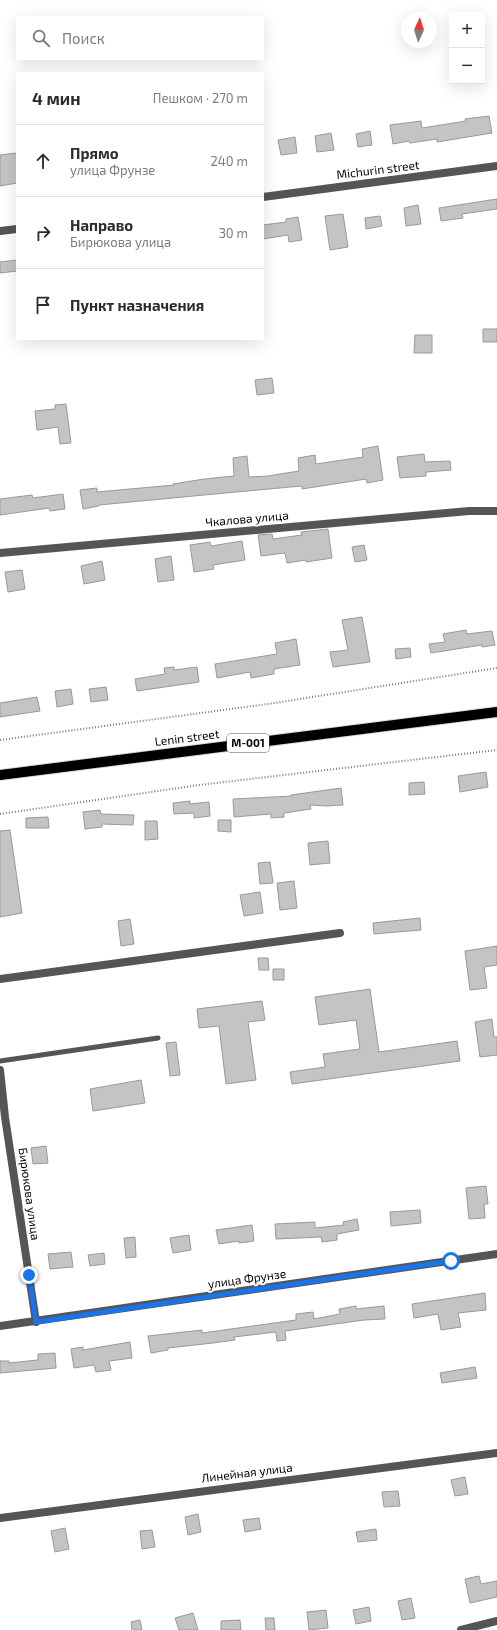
<!DOCTYPE html>
<html lang="ru">
<head>
<meta charset="utf-8">
<style>
  body { margin:0; font-family:"Exo 2",sans-serif; background:#f2f2f3; color:#2b2b33 }
  .controls { position:absolute; right:12px; top:12px; display:grid; overflow:hidden; border-radius:0px; box-shadow:0 4px 16px #0002 }
  .controls button { width:36px; height:36px; display:grid; place-items:center; padding:0; border:0; border-bottom:1px solid #e1e1e2; background:#fff; color:#2b2b33; font:20px sans-serif }
  .compass { position:absolute; left:401px; top:12px; width:36px; height:36px; border-radius:50%; background:#fff; box-shadow:0 4px 16px #0002; rotate:4deg }
  .stop { position:absolute; width:12px; height:12px; margin:-9px; border:3px solid #1a73e8; border-radius:50%; background:#fff }
  .stop.end { background:#1a73e8; border-color:#fff; box-shadow:0 1px 4px #0008 }
  .list { margin:0; padding:0; list-style:none }
  h2 { display:flex; justify-content:space-between; align-items:center; height:52px; margin:0; padding:0 16px; font-size:17px }
  h2 small { font-size:13px; font-weight:400; color:#7c7c81 }
  .list li { display:grid; grid-template-columns:26px 1fr auto; gap:12px; align-items:center; box-sizing:border-box; height:72px; padding:0 16px; border-top:1px solid #e1e1e2 }
  .list b { display:block; font-size:15px; white-space:nowrap }
  .list p { margin:0; font-size:13px; white-space:nowrap; color:#7c7c81 }
  .list em { font-size:13px; font-style:normal; color:#7c7c81 }
  .icon { flex:none; width:22px; height:22px; fill:none; stroke:currentColor; stroke-width:2; stroke-linecap:round; stroke-linejoin:round }
  .map { position:relative; flex:none; width:497px; height:1630px; overflow:hidden }
  .search { position:absolute; background:#fff; box-shadow:0 4px 16px #0002; left:16px; top:16px; width:248px; height:44px; display:flex; align-items:center; gap:10px; box-sizing:border-box; padding:0 14px; border-radius:0px; color:#7c7c81; font-size:15px }
  .panel { position:absolute; background:#fff; box-shadow:0 4px 16px #0002; left:16px; top:72px; width:248px; height:268px; border-radius:0px }
  .map>svg:first-child { display:block }
  .building { fill:#c4c4c4; stroke:#999 }
  .lines { fill:none; stroke-linecap:round; stroke-linejoin:round }
  .primary-casing { stroke:#dbdbdb; stroke-width:12 }
  .path { stroke:#777; stroke-width:2; stroke-dasharray:1 2; stroke-linecap:butt }
  .lane { stroke:#555; stroke-width:5 }
  .street { stroke:#555; stroke-width:8 }
  .primary { stroke:#000; stroke-width:10 }
  .route { stroke:#1a73e8; stroke-width:5 }
  .labels { text-anchor:middle; stroke-width:4; stroke-linejoin:round; paint-order:stroke }
  .shield { fill:#fff; stroke:#4c4c4c; stroke-width:1 }
  .shield-label { font-size:11px; font-weight:bold; fill:#000 }
  .street-label { font-size:12px; fill:#000; stroke:#fff }
</style>
</head>
<body>
<div class="map">
<svg width="497" height="1630" viewBox="0 0 497 1630">
  <rect width="100%" height="100%" fill="#fff"/>
  <path class="building" d="M489 116 492 133 437 142V139L410 143 409 141 393 144 390 125 421 121 422 128 466 121 465 119Z
    M370 131 372 145 358 147 356 134Z
    M331 133 334 150 317 152 315 136Z
    M295 137 297 153 281 155 278 140Z
    M17 153V183L0 186V155Z
    M497 199V209L462 214 463 218 441 221 439 208Z
    M418 205 421 224 406 226 404 208Z
    M343 214 348 247 330 250 325 216Z
    M380 216 382 226 366 229 365 218Z
    M298 217 302 240 289 242 288 235 263 239V225L286 222V219Z
    M17 260V271L0 273V262Z
    M483 329H497V342H483Z
    M415 335H432V353H414Z
    M272 378 274 393 257 395 255 380Z
    M66 404 71 443 60 444 58 427 37 430 35 411 55 409V405Z
    M378 446 383 480 367 483 366 479 302 489V486L236 492 99 505V506L83 509 80 490 97 488V492L174 485 173 484 204 479 234 476 233 458 247 456 249 477 268 476 299 471 298 458 315 455 316 464 363 457 362 449Z
    M424 454 425 462 450 461 451 470 426 472V476L400 478 397 457Z
    M63 494 65 509 50 511 49 508 0 515V499L32 495 33 498Z
    M328 529 332 558 306 562V560L287 563 285 553 261 556 258 535 272 534 273 539 302 535 301 532Z
    M242 541 245 560 213 565 214 569 194 572 190 545 210 542 211 546Z
    M364 545 367 560 355 562 352 547Z
    M171 556 174 580 158 582 155 559Z
    M102 561 105 580 84 584 81 566Z
    M22 570 25 589 8 592 5 572Z
    M362 617 370 662 333 667 330 652 348 650 342 620Z
    M466 630 467 634 492 631 495 645 482 647V645L431 653 429 644 445 642 443 634Z
    M296 639 300 665 274 669V674L251 678 250 672 217 678 215 664 277 654 275 643Z
    M410 648 411 657 396 659 395 649Z
    M174 667V670L197 667 199 682 137 691 135 679 165 674 164 668Z
    M106 687 108 700 91 702 89 689Z
    M71 689 73 704 57 707 55 691Z
    M37 697 40 711 0 717V703Z
    M486 772 488 787 460 792 458 776Z
    M424 782 425 794 409 795V783Z
    M341 788 343 805 327 806 310 805 311 809 284 813V817L271 818V814L234 817 233 799 292 796 291 795Z
    M190 801V804L209 802 210 816 194 818V813L174 814 173 803Z
    M100 810 101 814 134 815 133 825 102 824V827L85 829 83 812Z
    M48 817 49 828H26V818Z
    M218 820H231V832L218 831Z
    M145 821H157L158 839 145 840Z
    M10 830 22 913 0 917V831Z
    M328 841 330 863 310 865 308 843Z
    M270 862 273 883 260 884 258 863Z
    M294 881 297 908 280 910 277 883Z
    M260 892 263 913 244 916 240 895Z
    M420 918 421 930 374 934 373 923Z
    M130 919 134 944 121 946 118 921Z
    M497 946V965L484 967 487 988 470 990 465 951Z
    M258 958H268L269 970H259Z
    M273 969H284V980H273Z
    M370 989 379 1052 457 1041 460 1061 292 1084 290 1072 325 1067 323 1054 360 1049 356 1020 319 1025 315 997Z
    M262 1001 265 1020 248 1022 256 1080 226 1084 219 1026 199 1028 197 1009Z
    M492 1019 494 1037H497V1055L480 1057 475 1022Z
    M176 1042 180 1075 170 1076 166 1043Z
    M141 1080 145 1103 93 1111 90 1089Z
    M46 1146 48 1163 33 1164 31 1148Z
    M486 1186 488 1204H484L485 1218 469 1219 466 1188Z
    M420 1210 421 1223 391 1226 390 1212Z
    M357 1219 359 1230 337 1234V1240L322 1242 321 1237 276 1239 275 1224 315 1222V1228L344 1225 343 1222Z
    M252 1225 254 1241 239 1243V1241L219 1244 216 1230Z
    M189 1235 191 1250 173 1253 170 1238Z
    M135 1237 136 1257 126 1258 124 1238Z
    M71 1252 73 1267 50 1269 48 1254Z
    M104 1253 105 1264 90 1266 88 1255Z
    M485 1293 486 1310 458 1313 461 1327 441 1330 438 1314 414 1318 412 1304Z
    M356 1306V1309L384 1306 385 1319 364 1320 285 1331 286 1340 277 1341 276 1332 234 1337 235 1340 213 1343 168 1348V1350L151 1353 148 1336 202 1330V1333L296 1320V1314L313 1312 314 1319 340 1314 339 1309Z
    M130 1342 132 1358 109 1361 111 1370 96 1372 94 1365 74 1368 71 1349 83 1347V1350Z
    M55 1353 56 1368 0 1373V1361H9V1363L38 1360V1354Z
    M475 1367 477 1378 442 1383 440 1373Z
    M465 1477 468 1494 455 1496 451 1480Z
    M398 1491 400 1506 384 1507 382 1492Z
    M198 1514 201 1532 188 1535 185 1517Z
    M259 1518 261 1529 245 1532 243 1520Z
    M65 1528 69 1549 55 1552 51 1531Z
    M376 1529 377 1540 358 1542 356 1532Z
    M152 1530 155 1547 142 1549 140 1531Z
    M479 1576 481 1584 497 1581V1597L470 1603 465 1579Z
    M411 1598 415 1618 402 1620 398 1601Z
    M369 1607 371 1621 356 1624 353 1610Z
    M326 1610 328 1628 309 1630 307 1612Z
    M193 1613 198 1630H179L175 1618Z
    M265 1618H274L275 1630H266Z
    M140 1620 142 1630H132L131 1622Z
    M240 1620 241 1630H221V1621Z"/>
  <g class="lines">
    <defs>
      <path id="primary" d="M0 775 497 712"/>
    </defs>
    <use href="#primary" class="primary-casing"/>
    <path class="path" d="M0 740 268 704 497 668
      M0 814 199 785 497 750"/>
    <path class="lane" d="M0 1061 158 1038"/>
    <path class="street" d="M263 197 497 166
      M0 231 17 229
      M0 553 469 511H497
      M0 979 340 933
      M0 1070 5 1117 36 1322
      M0 1326 497 1254
      M0 1518 497 1453
      M461 1630 497 1621"/>
    <use href="#primary" class="primary"/>
  </g>
  <g class="lines">
    <path class="route" d="M29 1275 36 1322 451 1261"/>
  </g>
  <g class="labels">
    <rect class="shield" x="227" y="734" width="42" height="18" rx="3"/>
    <g class="shield-label">
      <text x="248" y="747">М-001</text>
    </g>
    <g class="street-label">
      <text transform="translate(378 170) rotate(-7)" y="4">Michurin street</text>
      <text transform="translate(247 519) rotate(-5)" y="4">Чкалова улица</text>
      <text transform="translate(187 738) rotate(-7)" y="4">Lenin street</text>
      <text transform="translate(29 1194) rotate(82)" y="4">Бирюкова улица</text>
      <text transform="translate(247 1279) rotate(-8)" y="4">улица Фрунзе</text>
      <text transform="translate(247 1473) rotate(-7)" y="4">Линейная улица</text>
    </g>
  </g>
</svg>
<div class="controls">
<button>+</button>
<button>−</button>
</div>
<svg class="compass" viewBox="-18 -18 36 36"><path d="M0-13l5 13h-10z" fill="#e53935"/><path d="M0 13l5-13h-10z" fill="#7c7c81"/></svg>
<div class="stop" style="left:451px;top:1261px"></div>
<div class="stop end" style="left:29px;top:1275px"></div>
<div class="search"><svg class="icon" aria-label="search" viewBox="0 0 24 24"><circle cx="10" cy="10" r="6"/><path d="M15 15l6 6"/></svg>Поиск</div>
<section class="panel">
<h2>4 мин<small>Пешком · 270 m</small></h2>
<ul class="list">
<li><svg class="icon" aria-label="ahead" viewBox="0 0 24 24"><path d="M12 20V5M6 11l6-6 6 6"/></svg><div><b>Прямо</b><p>улица Фрунзе</p></div><em>240 m</em></li>
<li><svg class="icon" aria-label="right" viewBox="0 0 24 24"><path d="M7 20v-9h11M14 6l5 5-5 5"/></svg><div><b>Направо</b><p>Бирюкова улица</p></div><em>30 m</em></li>
<li><svg class="icon" aria-label="arrive" viewBox="0 0 24 24"><path d="M6 21V4h12l-3 4 3 4H6"/></svg><div><b>Пункт назначения</b></div></li>
</ul>
</section>
</div>
</body>
</html>
